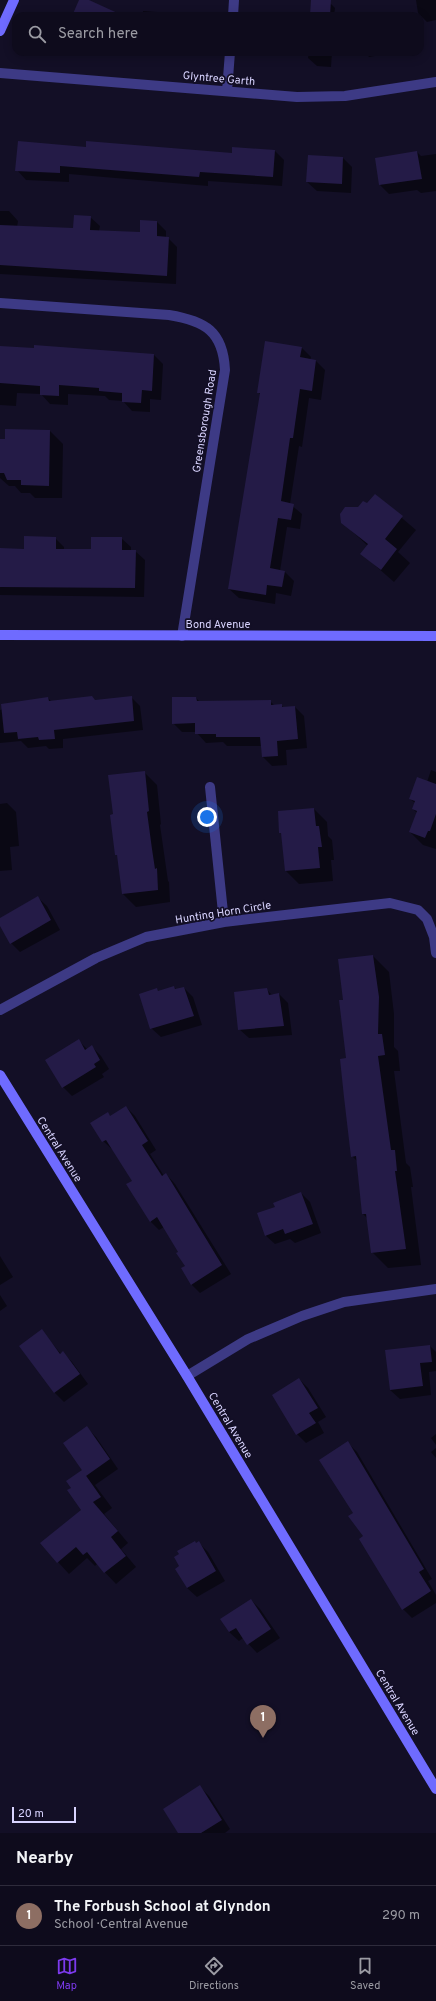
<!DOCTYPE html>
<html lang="en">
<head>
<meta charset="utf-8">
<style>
  body { margin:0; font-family:Overpass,sans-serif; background:#171425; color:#f1f3f6 }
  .scale { position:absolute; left:12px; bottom:10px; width:64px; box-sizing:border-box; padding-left:4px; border:2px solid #d9d4ff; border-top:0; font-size:11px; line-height:14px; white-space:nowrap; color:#d9d4ff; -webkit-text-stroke:3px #130f26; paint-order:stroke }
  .you { position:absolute; left:207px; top:817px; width:14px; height:14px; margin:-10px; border:3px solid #fff; border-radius:50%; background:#1a73e8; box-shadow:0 0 0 6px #1a73e833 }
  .badge { display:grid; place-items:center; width:26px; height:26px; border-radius:50%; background:#7c3aed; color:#fff; font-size:13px; font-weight:700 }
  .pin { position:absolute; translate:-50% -33px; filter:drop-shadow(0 1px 2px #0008) }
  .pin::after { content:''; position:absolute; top:21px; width:14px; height:12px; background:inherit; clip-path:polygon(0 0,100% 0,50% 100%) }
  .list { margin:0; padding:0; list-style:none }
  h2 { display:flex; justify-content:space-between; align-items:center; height:52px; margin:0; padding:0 16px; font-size:17px }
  h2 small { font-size:13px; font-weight:400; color:#9b9ba3 }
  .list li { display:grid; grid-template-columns:26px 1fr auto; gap:12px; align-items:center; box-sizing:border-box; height:60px; padding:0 16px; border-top:1px solid #2e2b3b }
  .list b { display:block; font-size:15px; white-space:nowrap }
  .list p { margin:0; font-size:13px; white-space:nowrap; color:#9b9ba3 }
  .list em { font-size:13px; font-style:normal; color:#9b9ba3 }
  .icon { flex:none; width:22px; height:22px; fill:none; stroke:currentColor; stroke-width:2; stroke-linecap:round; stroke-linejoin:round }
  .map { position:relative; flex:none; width:436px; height:1833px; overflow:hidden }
  .search { position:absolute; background:#0e0b1c; box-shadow:0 2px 10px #0003; left:12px; right:12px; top:12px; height:44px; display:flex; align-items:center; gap:10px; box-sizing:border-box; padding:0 14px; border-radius:12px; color:#9b9ba3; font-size:15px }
  .sheet { height:112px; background:#0e0b1c }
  nav { display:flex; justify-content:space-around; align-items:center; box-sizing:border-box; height:56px; border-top:1px solid #2e2b3b; background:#0e0b1c; font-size:11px; color:#9b9ba3 }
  nav a { display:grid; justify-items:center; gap:2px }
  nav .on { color:#7c3aed }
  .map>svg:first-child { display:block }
  .shadow { fill:#0007 }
  .building { fill:#241b47 }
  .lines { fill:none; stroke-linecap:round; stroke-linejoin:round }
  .street { stroke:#3d3a85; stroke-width:10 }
  .secondary { stroke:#6f6bff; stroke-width:10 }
  .labels { text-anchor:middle; stroke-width:3.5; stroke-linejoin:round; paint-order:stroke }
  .street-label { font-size:11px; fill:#d9d4ff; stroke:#130f26 }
</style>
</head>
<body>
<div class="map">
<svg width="436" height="1833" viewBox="0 0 436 1833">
  <rect width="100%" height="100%" fill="#130f26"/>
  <path class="shadow" d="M312 0H327L335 8 334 16H311Z
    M416 0H436V20L427 22 418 13Z
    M143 11 185 14 187 16H143Z
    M401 14 403 16H389Z
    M309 52H332L331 67 317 66 308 58Z
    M365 52H397L369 57Z
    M87 148 232 154 275 151 284 160 282 186 208 181V186L69 174V182L26 180 17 170Z
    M417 152 421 156 436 154V191L421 193 417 190 389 194 380 185Z
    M343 158 352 167 351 193 317 191 307 182Z
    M0 211H9L18 221 17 227 74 229 90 217 100 226 99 231 141 233 157 222 166 231V238H168L177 247 176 284 0 274Z
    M0 347 154 355 163 364 161 400 150 399V412L132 411 123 401 109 400 105 396 68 394V405L50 404 41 394 17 393 16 406 0 405Z
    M301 347 311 357 310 360 316 361 325 370 321 400 309 398 302 447 299 446 290 504 302 514 300 529 287 527 280 571 285 572 294 581 291 596 276 593 275 604 239 598 229 589 261 395 258 392Z
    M50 431 63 444 62 498H35L30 493H21L15 486H9L0 478V440Z
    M375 495 416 530 398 552 410 563 394 582 362 554 368 546 342 522 367 505Z
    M55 538 64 547V550H92L121 538 131 547V551H135L145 560 144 597 0 595V549L25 550Z
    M131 697 140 706 143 730 63 739V748L49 749 46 746 28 748 21 741 0 743V710L48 698 52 702 95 701Z
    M196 698 200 702 270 701 275 706 281 705 284 708 295 707 304 716 307 748 286 750 287 765 272 766 263 757 261 746H227L223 742 206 743 196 732H182L173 723Z
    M431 770 436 772V849L423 845 410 832 417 813 413 809 415 803 410 799 427 782Z
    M144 772 157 785 161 824 160 825 168 881 169 882 170 902 136 907 123 894 119 858 116 854 114 815Z
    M7 803 16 812 19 846 10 847 12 870 0 871V804Z
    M314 809 327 822 328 836 332 840 334 860H331L333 881 299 884 286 871 282 835 280 832Z
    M37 897 47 906 60 930 20 952 11 943 0 924V919Z
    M373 956 389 972 394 1014V1047L398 1051 400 1071H394L406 1163 410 1167 413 1187H411L421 1265 388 1268 372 1252 368 1219 363 1214 357 1161 352 1156 344 1001Z
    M174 987 177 990 184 988 193 997 202 1025 161 1037 151 1028 157 989 159 992Z
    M266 989 271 994H279L288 1003 292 1035 249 1038 239 1029Z
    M79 1041 87 1049 92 1047 101 1056 109 1069 102 1074 104 1077 72 1096 63 1087Z
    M126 1107 135 1116 156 1150 150 1154 164 1176 166 1174 175 1184 231 1274 200 1293 191 1284 186 1266 164 1227 159 1230 150 1221 133 1181 113 1150 103 1141 111 1117Z
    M301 1193 310 1202 321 1233 295 1243 290 1239 275 1244 265 1235 276 1207Z
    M0 1256 13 1277 0 1285Z
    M0 1295 7 1306 0 1311Z
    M41 1330 61 1354 63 1353 72 1362 88 1384 64 1402 54 1392Z
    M430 1346 436 1352V1371L429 1372 431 1395 400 1399 390 1390Z
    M299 1379 308 1388 326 1417 318 1422 324 1433 306 1443 297 1434Z
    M87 1428 96 1437 118 1469 95 1485 112 1508 104 1514 128 1543 121 1549 136 1567 116 1584 97 1564 95 1566 87 1558 69 1574 58 1562 82 1510 72 1488 82 1471Z
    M436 1434V1445L431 1438Z
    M348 1443 357 1452 432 1579 428 1581 436 1595V1603L412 1618 403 1609 364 1537 355 1513Z
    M436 1448V1458L431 1452Z
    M199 1543 208 1552 225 1581 197 1597 187 1588 196 1544Z
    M251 1600 260 1609 280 1638 257 1653 243 1638 239 1641 229 1632Z
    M200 1787 209 1796 230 1829 225 1833H179Z"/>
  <path class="building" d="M79 0H89L124 16H72Z
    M311 0H331L330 16H310Z
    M18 141 86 147V141L232 153V147L275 150 273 177 200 172 199 177 60 166V173L15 171Z
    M417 151 422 179 379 185 375 158Z
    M308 155 343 157 342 184 306 182Z
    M74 215 91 216 90 230 140 232V220L157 221V236L169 237 167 276 0 265V225L73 228Z
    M265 341 302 347 300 357 316 360 312 391 300 389 293 438H290L281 501 294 504 291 520 278 518 270 568 285 571 282 587 267 585 266 595 228 589 260 393H257Z
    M34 345 154 354 152 391 142 390 141 403 122 402V393L99 391V388L59 385V396L40 395V386L0 383V346L34 348Z
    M5 429 50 430 49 486 21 485V480H7L4 473H0V439H5Z
    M375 494 403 516 385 539 397 549 381 570 360 554 368 544 341 523 340 514 345 507H358L363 501 367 503Z
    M24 536 56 537V549H91V537H122V550H136L135 588 0 587V548L24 549Z
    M92 696 95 700 132 696 134 721 54 730 55 739 39 740 38 737 18 739 17 732 4 733 1 704 48 697 49 701Z
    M172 697H196L197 701 271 700V705L282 704V707L295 706 298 739 277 741 278 756 262 757 260 737H216V734H195V723L172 724Z
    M145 771 149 811 147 812 152 849 155 869 157 868 158 890 122 894 117 855H115L110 815 113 814 108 775Z
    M417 777 436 784V814L430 831H428L425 838 409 832 417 811 412 809 415 801 409 799Z
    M314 808 316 826H319L322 847H318L320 868 285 871 281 833H279L278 811Z
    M38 896 51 920 10 944 0 926V918Z
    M373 955 379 997 378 1034H382L385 1055 378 1056 391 1150H395L397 1171H395L406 1249 371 1253 366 1214H362L356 1156 351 1157 344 1097 340 1059 346 1058 339 1000H343L338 959Z
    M174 986 175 989 184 987 194 1016 150 1029 139 994 157 988 158 991Z
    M267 988 269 995 279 993 284 1026 238 1030 234 992Z
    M79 1039 85 1050 92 1045 100 1060 94 1064 96 1067 62 1088 45 1060Z
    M126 1106 148 1141 142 1145 162 1176 166 1173 222 1265 191 1285 181 1268 185 1266 176 1253 178 1252 157 1217 150 1222 126 1184 132 1181 106 1140 102 1142 90 1123 108 1112 110 1116Z
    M301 1192 313 1224 285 1234 283 1229 265 1236 257 1213 275 1207 273 1203 278 1201Z
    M42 1329 60 1354 63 1351 80 1374 54 1393 19 1346Z
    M430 1345 432 1362 420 1363 423 1386 390 1390 385 1350Z
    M299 1378 318 1408 309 1413 316 1423 296 1435 272 1395Z
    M87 1426 110 1459 86 1476 63 1443Z
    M348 1441 424 1569 419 1572 431 1591 402 1610 359 1539 363 1536 348 1516 353 1513 319 1460Z
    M82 1470 101 1497 93 1502 118 1531 111 1537 126 1556 104 1573 87 1552 83 1555 76 1547 57 1563 40 1543 81 1510 67 1490 71 1488 66 1481Z
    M195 1541 196 1543 199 1541 216 1571 187 1588 175 1569 179 1566 174 1557 179 1554 177 1551Z
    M251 1599 271 1629 247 1645 236 1628 229 1632 220 1619Z
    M200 1785 222 1820 201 1833H178L163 1809Z"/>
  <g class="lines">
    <path class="street" d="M233 16 234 0
      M0 73 297 97 345 96 436 82
      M227 91 230 52
      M0 303 169 315C205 321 223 331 225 370L182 636
      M210 787 224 922
      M0 1010 96 958 146 937 224 922 390 903 418 910 427 919 434 937 436 953
      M187 1376 248 1339 302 1316 344 1302 436 1289"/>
    <path class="secondary" d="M0 31 14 0
      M0 635 436 636
      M0 1075 187 1376 436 1789"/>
  </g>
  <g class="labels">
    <g class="street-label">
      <text transform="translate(219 78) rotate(5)" y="4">Glyntree Garth</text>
      <text transform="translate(204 421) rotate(-81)" y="4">Greensborough Road</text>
      <text x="218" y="628">Bond Avenue</text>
      <text transform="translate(223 912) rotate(-9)" y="4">Hunting Horn Circle</text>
      <text transform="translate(60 1149) rotate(58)" y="4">Central Avenue</text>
      <text transform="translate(231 1425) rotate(59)" y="4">Central Avenue</text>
      <text transform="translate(398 1702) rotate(59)" y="4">Central Avenue</text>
    </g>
  </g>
</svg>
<div class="scale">20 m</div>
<div class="you"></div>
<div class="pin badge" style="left:263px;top:1738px;background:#8d6e63">1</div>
<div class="search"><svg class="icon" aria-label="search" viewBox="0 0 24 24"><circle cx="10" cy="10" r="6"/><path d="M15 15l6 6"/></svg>Search here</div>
</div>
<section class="sheet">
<h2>Nearby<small></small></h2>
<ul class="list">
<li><span class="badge" style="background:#8d6e63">1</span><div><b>The Forbush School at Glyndon</b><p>School · Central Avenue</p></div><em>290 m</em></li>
</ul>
</section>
<nav>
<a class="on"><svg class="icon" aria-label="map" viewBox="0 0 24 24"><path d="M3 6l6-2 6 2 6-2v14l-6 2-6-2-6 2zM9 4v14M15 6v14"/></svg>Map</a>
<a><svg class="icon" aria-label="directions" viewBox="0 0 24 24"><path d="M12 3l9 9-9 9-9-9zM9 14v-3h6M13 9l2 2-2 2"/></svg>Directions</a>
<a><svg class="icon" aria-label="saved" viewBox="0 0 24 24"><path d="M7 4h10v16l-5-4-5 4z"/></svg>Saved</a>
</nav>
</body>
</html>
